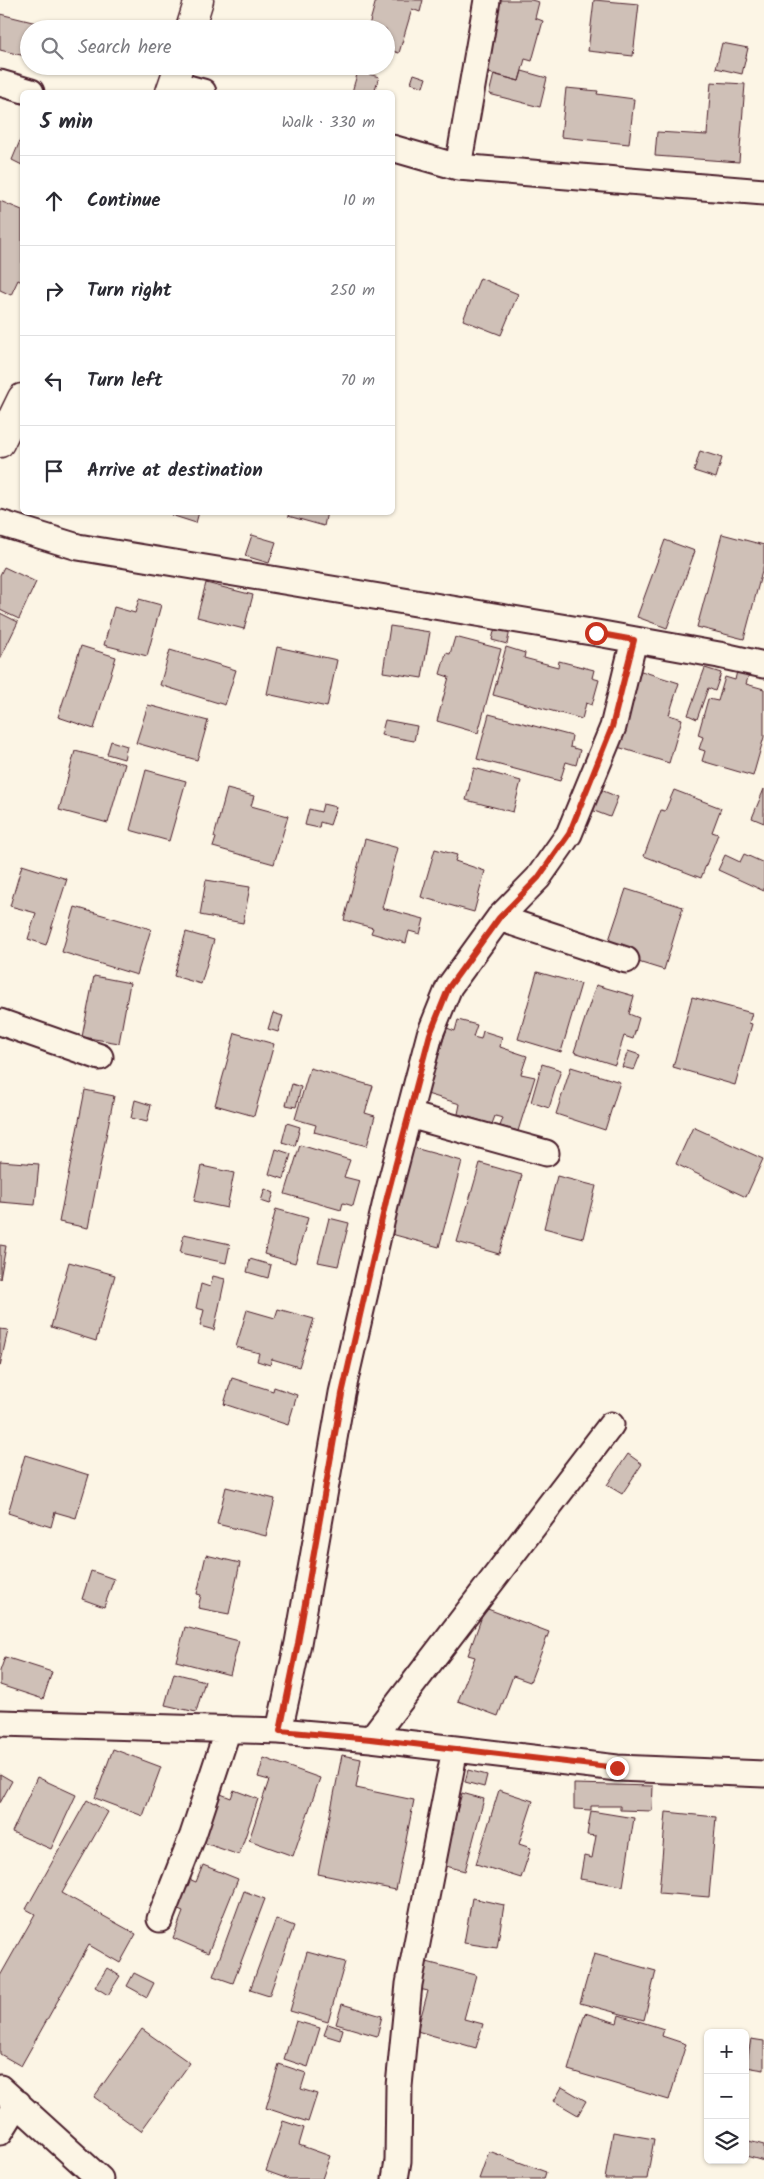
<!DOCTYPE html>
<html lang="en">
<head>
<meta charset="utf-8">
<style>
  body { margin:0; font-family:Kalam,sans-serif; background:#f7f7f7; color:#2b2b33 }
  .controls { position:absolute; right:15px; bottom:15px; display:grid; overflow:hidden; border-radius:8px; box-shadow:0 1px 4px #0004 }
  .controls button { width:45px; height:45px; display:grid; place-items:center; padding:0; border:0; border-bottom:1px solid #e1e1e2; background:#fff; color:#2b2b33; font:25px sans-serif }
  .stop { position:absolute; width:15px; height:15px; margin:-11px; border:4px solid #c8321e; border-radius:50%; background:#fff }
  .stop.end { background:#c8321e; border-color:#fff; box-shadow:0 1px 5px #0008 }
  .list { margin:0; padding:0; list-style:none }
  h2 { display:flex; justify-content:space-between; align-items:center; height:65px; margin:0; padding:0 20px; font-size:21px }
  h2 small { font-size:16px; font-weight:400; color:#7c7c81 }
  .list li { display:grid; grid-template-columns:32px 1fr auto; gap:15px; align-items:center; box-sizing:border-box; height:90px; padding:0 20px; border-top:1px solid #e1e1e2 }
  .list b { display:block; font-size:19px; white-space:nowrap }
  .list em { font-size:16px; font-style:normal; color:#7c7c81 }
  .icon { flex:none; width:28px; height:28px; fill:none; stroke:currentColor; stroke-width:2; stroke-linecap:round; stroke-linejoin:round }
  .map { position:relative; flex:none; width:764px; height:2179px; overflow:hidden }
  .search { position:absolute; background:#fff; box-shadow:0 1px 4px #0004; left:20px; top:20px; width:375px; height:55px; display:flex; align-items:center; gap:12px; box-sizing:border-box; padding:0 18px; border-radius:28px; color:#7c7c81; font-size:19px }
  .panel { position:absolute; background:#fff; box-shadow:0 1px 4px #0004; left:20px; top:90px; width:375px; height:425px; border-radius:8px }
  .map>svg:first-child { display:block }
  .building { fill:#cfc0b7; stroke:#4a1f2b }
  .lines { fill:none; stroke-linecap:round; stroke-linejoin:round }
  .street-casing { stroke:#4a1f2b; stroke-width:29 }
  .secondary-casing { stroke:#4a1f2b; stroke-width:31 }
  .street { stroke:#fcf5e5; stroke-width:25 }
  .secondary { stroke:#fcf5e5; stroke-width:28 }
  .route { stroke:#c8321e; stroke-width:6 }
</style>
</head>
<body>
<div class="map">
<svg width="764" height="2179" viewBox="0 0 764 2179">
  <rect width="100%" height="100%" fill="#fcf5e5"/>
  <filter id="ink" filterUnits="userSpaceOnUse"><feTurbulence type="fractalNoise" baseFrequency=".02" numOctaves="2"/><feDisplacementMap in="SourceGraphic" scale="10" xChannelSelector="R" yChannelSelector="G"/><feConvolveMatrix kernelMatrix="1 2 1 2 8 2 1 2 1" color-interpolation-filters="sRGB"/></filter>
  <g filter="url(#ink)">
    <path class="building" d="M376 0H423L420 12 412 9 399 53 386 49V29H368Z
      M495 0H531L539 2 535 18 543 21 532 61 525 59 519 81 477 70Z
      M594 0 639 4 633 56 588 51Z
      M0 14 61 29H29V57L0 50Z
      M722 43 748 48 742 74 716 68Z
      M358 71 379 77 374 92H352Z
      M522 71 547 78 540 107 489 94 494 74 519 81Z
      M414 74 426 78 423 87 411 83Z
      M711 82 745 84 739 162 655 156 657 132 707 135Z
      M566 88 598 91 597 94 634 99 629 144 561 137Z
      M22 136V165L12 160Z
      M0 201 22 210V282L18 280 11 295 0 290Z
      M480 278 518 294 501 335 463 320Z
      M700 451 722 458 716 478 694 471Z
      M172 512H199L196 523 171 515Z
      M289 512H327L324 526 288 516Z
      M722 534 764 545V564L744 639 697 627Z
      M252 535 276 542 269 563 245 556Z
      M665 540 695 551 667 628 637 617Z
      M4 567 36 582 19 619 0 610V575Z
      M206 583 253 595 244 629 197 617Z
      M139 599 161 605 147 656 104 645 114 607 135 613Z
      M0 613 18 622 0 659Z
      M390 626 430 632 422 678 383 672Z
      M495 627 510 630 507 644 492 640Z
      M455 637 501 649 478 733 437 721 449 677 440 674 446 653 450 654Z
      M81 646 116 657 94 729 58 717Z
      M277 647 337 660 327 707 267 694Z
      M506 647 525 653 524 658 558 667 559 661 594 670 592 678 599 680 592 705 586 703 582 719 493 695Z
      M170 650 236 670 225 705 160 685Z
      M705 668 721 673 715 691 708 688 697 719 688 715Z
      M638 670 679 683 669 715 682 719 669 763 608 744Z
      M737 671 749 674 746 684 764 689V737L753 776 702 761 705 751 699 749 703 737 698 735 708 699 718 701 725 677 735 680Z
      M148 705 208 721 197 760 136 743Z
      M489 714 572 736 570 747 580 750 576 765 566 762 560 781 477 759Z
      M385 720 417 726 414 741 381 735Z
      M111 741 127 746 124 759 107 754Z
      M75 751 125 764 108 823 59 810Z
      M474 768 521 781 513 812 466 800Z
      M146 770 186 781 169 841 130 830Z
      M596 788 618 797 610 817 589 809Z
      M227 789 254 796 251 806 288 816 274 864 213 847 216 838 214 837Z
      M764 789V823L752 818Z
      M674 790 721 808 712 832 718 834 701 878 644 856 661 810 665 811Z
      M323 804 336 807 330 825 320 822 319 828 305 825 309 809 321 812Z
      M365 839 398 848 382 908 424 919 420 934 409 931 406 943 371 933 373 928 344 920Z
      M435 849 457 855 455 861 485 871 474 912 421 897Z
      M744 854 764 863V891L718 870 725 855 740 862Z
      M22 865 67 879 46 945 28 939 36 913 10 906Z
      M206 880 250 887 243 923 200 915Z
      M626 889 683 907 664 970 635 961 607 946Z
      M75 907 151 929 137 975 62 952Z
      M186 932 214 940 201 984 174 976Z
      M537 972 581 984 561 1052 518 1039Z
      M94 976 130 983 119 1043 82 1037Z
      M596 985 634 996 629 1014 639 1018 633 1039 624 1036 615 1065 574 1052Z
      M692 997 752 1013 749 1023 752 1024 735 1085 673 1067Z
      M273 1013 283 1016 278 1032 268 1029Z
      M458 1020 477 1025 473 1037 481 1039 483 1031 502 1037 500 1047 527 1056 521 1074 535 1077 518 1131 500 1126 503 1118 495 1116 492 1124 458 1114 460 1104 427 1094 447 1028 455 1031Z
      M235 1033 274 1044 254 1116 215 1105Z
      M628 1051 640 1055 634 1070 622 1067Z
      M542 1064 561 1070 549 1108 531 1102Z
      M571 1067 620 1082 605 1130 556 1114Z
      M310 1068 373 1086 365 1113 375 1116 367 1146 314 1132 316 1125 295 1119Z
      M292 1084 301 1087 296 1107 286 1105Z
      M85 1090 114 1096 88 1228 59 1222Z
      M135 1100 151 1105 147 1122 131 1118Z
      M287 1123 300 1127 295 1146 282 1142Z
      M693 1127 763 1159 746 1197 676 1164Z
      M300 1145 350 1160 344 1177 360 1181 353 1206 343 1203 341 1210 285 1194Z
      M407 1146 462 1161 439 1247 384 1232 392 1204 398 1206 407 1173 400 1171Z
      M276 1149 291 1154 284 1179 269 1174Z
      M0 1161 39 1164 35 1205 0 1202Z
      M480 1163 522 1175 499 1254 457 1242Z
      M202 1166 234 1173 227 1208 194 1201Z
      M557 1176 596 1186 583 1238 544 1228Z
      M265 1189 274 1193 270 1204 261 1201Z
      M276 1209 308 1218 295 1263 264 1254Z
      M329 1218 349 1223 338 1266 318 1262Z
      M184 1234 230 1244 226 1263 180 1253Z
      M0 1245 6 1246 0 1279Z
      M250 1259 271 1265 268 1278 247 1272Z
      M69 1262 115 1275 96 1341 51 1327Z
      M213 1276 225 1279 214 1330 200 1326 204 1310 196 1308 201 1284 210 1287Z
      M278 1309 314 1319 299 1367 272 1359 270 1365 257 1361 259 1353 236 1347 247 1310 275 1318Z
      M0 1329 8 1330 0 1366Z
      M232 1378 273 1391 274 1387 297 1395 288 1425 224 1404Z
      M628 1454 642 1464 622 1494 607 1485Z
      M25 1455 89 1475 76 1518 55 1512 51 1527 8 1513Z
      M226 1487 275 1499 266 1536 217 1524Z
      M206 1555 240 1563 229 1614 198 1608 201 1595 197 1594Z
      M91 1571 114 1579 104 1607 82 1599Z
      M485 1608 549 1632 530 1682 513 1676 498 1716 458 1701 475 1657 468 1655Z
      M185 1627 239 1641 230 1675 176 1661Z
      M5 1657 52 1672 43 1699 0 1685V1671Z
      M174 1673 205 1681 196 1712 165 1705Z
      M113 1749 161 1767 143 1816 95 1798Z
      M342 1755 361 1759 356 1788 414 1800 396 1890 318 1874Z
      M264 1758 320 1778 293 1856 249 1840 269 1780 258 1777Z
      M468 1770 487 1775 484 1787 465 1782Z
      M0 1774 12 1781 0 1803Z
      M37 1777 76 1795 51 1849 12 1832Z
      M574 1784 653 1786 652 1811 620 1810V1806H591V1810L574 1809Z
      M234 1790 258 1799 239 1855 196 1840 213 1791 231 1798Z
      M499 1790 533 1801 519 1844 531 1848 521 1878 476 1864Z
      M462 1793 484 1799 465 1871 442 1865Z
      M87 1800 108 1812 62 1893 136 1934 120 1963 89 1945 21 2066 0 2054V1976L35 1914 26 1909Z
      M591 1811 634 1818 623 1886 580 1879 584 1856 592 1858 596 1836 587 1835Z
      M666 1812 716 1817 709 1897 659 1893Z
      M203 1865 238 1879 208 1953 173 1938 183 1912 167 1905 179 1875 196 1882Z
      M244 1891 265 1899 233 1983 213 1976Z
      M472 1898 504 1905 497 1948 464 1943Z
      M276 1919 294 1926 269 1996 250 1990Z
      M307 1952 345 1962 328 2022 290 2011Z
      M594 1954 656 1971 644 2020 580 2003Z
      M423 1961 476 1975 464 2019 483 2024 476 2048 417 2031 428 1991 415 1988Z
      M107 1968 120 1976 108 1995 95 1987Z
      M134 1973 154 1983 147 1997 127 1986Z
      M342 2004 382 2016 377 2036 336 2024Z
      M585 2013 617 2023 619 2015 664 2029 662 2036 686 2044 669 2100 568 2070Z
      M296 2021 320 2028 308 2067 284 2059Z
      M328 2024 343 2029 340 2040 324 2035Z
      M142 2029 190 2063 141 2131 94 2097Z
      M751 2039 764 2041V2070L746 2067Z
      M279 2064 306 2073 301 2089 317 2094 308 2122 266 2108Z
      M562 2087 586 2101 578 2115 554 2101Z
      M283 2121 304 2128 299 2145 330 2156 322 2179H288L266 2171Z
      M613 2132 654 2139 647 2179H605Z
      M749 2141 764 2145V2161L746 2156Z
      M489 2151 546 2172 544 2179H479Z"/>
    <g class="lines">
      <defs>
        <path id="street" d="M0 83 31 92
          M173 84 203 92
          M392 148 458 167 764 192
          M458 167 487 0
          M0 523 78 547 597 633 719 655 764 665
          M499 918 626 960
          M0 1022 100 1057
          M409 1115 546 1153
          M0 1723 279 1731 371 1739 617 1768 764 1774
          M279 1731 298 1643 342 1393 387 1197 430 1034 449 987 499 918 538 878 569 834 613 727 634 640
          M371 1739 611 1425
          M160 1919 193 1835 228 1729
          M0 2088 100 2179
          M0 2132 18 2103
          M395 2179 398 2161 399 2086 409 1984 455 1749"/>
        <path id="secondary" d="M190 29 199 0
          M170 92 179 66
          M0 443 22 398"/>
      </defs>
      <use href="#street" class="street-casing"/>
      <use href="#secondary" class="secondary-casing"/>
      <use href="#street" class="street"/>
      <use href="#secondary" class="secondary"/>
    </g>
  </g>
  <g class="lines" filter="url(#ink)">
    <path class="route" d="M596 633 634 640 612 727 569 834 538 878 499 918 449 987 430 1034 387 1197 342 1394 298 1643 280 1731 371 1739 617 1768"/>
  </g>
</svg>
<div class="controls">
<button>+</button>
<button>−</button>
<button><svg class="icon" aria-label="layers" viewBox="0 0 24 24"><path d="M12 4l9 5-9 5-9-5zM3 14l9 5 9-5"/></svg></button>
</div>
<div class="stop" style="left:596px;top:633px"></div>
<div class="stop end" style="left:617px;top:1768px"></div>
<div class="search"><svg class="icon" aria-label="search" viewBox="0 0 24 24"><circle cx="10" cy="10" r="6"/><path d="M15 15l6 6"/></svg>Search here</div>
<section class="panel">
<h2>5 min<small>Walk · 330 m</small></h2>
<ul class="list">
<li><svg class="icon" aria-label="ahead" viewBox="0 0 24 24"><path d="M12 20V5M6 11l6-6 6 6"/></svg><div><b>Continue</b></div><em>10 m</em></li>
<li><svg class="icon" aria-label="right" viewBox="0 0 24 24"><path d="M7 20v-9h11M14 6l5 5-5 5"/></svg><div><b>Turn right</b></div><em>250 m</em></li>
<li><svg class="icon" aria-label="left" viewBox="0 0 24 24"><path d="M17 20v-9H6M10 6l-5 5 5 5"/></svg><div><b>Turn left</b></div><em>70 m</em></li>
<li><svg class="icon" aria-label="arrive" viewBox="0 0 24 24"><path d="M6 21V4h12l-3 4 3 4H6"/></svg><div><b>Arrive at destination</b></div></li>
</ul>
</section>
</div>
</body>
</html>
